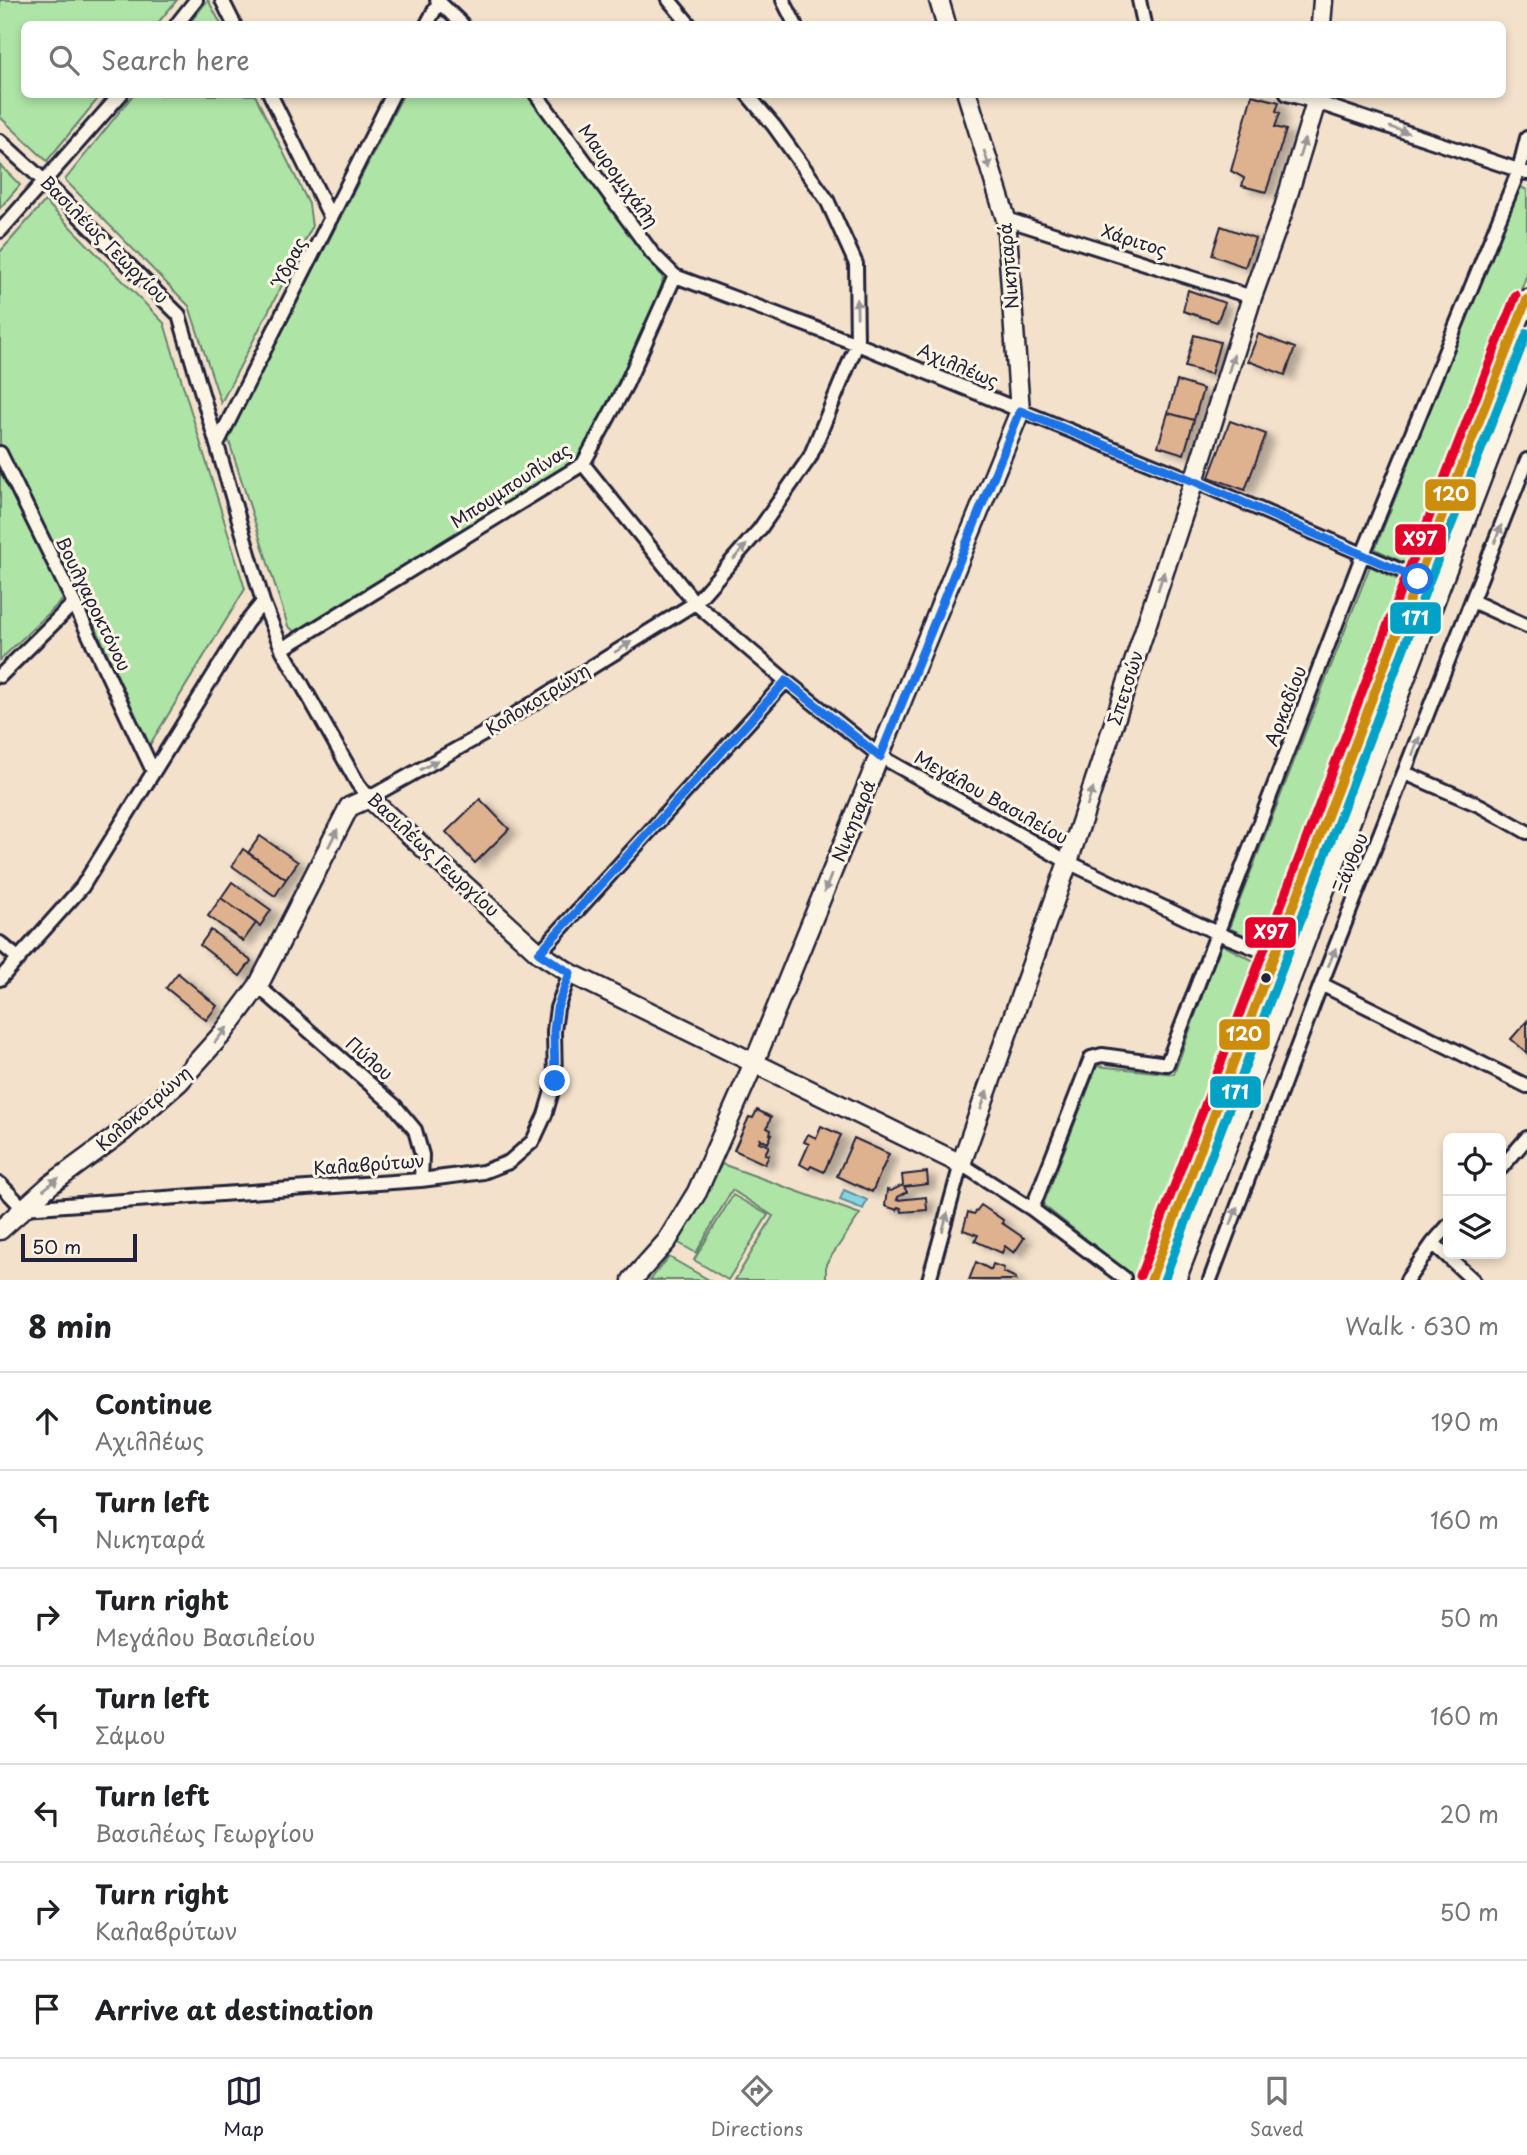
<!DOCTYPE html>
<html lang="en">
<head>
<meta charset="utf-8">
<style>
  body { margin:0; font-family:"Playpen Sans",sans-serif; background:#f2f2f2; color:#202124 }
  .controls { position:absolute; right:21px; bottom:21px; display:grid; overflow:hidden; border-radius:10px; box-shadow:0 4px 10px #0003 }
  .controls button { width:63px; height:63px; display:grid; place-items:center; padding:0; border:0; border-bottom:2px solid #e0e0e0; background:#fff; color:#202124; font:35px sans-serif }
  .scale { position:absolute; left:21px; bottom:18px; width:116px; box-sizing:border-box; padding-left:7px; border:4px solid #22223b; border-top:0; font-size:19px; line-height:24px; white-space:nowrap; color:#22223b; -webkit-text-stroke:5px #fcf5e5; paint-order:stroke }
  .stop { position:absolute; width:21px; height:21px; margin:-16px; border:5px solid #1a73e8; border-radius:50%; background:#fff }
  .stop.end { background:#1a73e8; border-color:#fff; box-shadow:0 2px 7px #0008 }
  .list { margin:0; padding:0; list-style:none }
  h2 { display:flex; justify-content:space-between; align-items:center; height:91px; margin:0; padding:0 28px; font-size:30px }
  h2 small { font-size:23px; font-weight:400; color:#757577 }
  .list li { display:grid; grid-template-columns:46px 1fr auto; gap:21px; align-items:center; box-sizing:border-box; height:98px; padding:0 28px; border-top:2px solid #e0e0e0 }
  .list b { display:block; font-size:26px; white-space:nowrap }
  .list p { margin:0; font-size:23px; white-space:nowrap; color:#757577 }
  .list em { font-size:23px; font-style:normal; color:#757577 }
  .icon { flex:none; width:38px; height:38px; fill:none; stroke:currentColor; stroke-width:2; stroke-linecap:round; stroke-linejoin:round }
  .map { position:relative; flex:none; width:1527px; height:1280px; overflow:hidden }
  .search { position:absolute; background:#fff; box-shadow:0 4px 10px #0003; left:21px; right:21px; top:21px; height:77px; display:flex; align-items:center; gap:18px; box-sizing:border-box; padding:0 24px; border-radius:10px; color:#757577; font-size:26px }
  .sheet { height:777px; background:#fff }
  nav { display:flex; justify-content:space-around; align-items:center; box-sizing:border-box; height:98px; border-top:2px solid #e0e0e0; background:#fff; font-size:19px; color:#757577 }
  nav a { display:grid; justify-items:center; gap:4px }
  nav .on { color:#22223b }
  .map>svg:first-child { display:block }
  .green { fill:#aee4a6; stroke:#688370; stroke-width:2 }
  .water { fill:#86d6e2; stroke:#5e8e9f; stroke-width:2 }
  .building { fill:#deb28f; stroke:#22223b; stroke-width:2; filter:url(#shadow) }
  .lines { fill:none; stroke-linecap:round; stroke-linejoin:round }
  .street-casing { stroke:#22223b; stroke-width:18 }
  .secondary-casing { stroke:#22223b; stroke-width:23 }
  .street { stroke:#fcf5e5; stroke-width:12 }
  .secondary { stroke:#fcf5e5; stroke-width:18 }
  .bus-1-casing { stroke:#fcf5e5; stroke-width:14 }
  .bus-2-casing { stroke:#fcf5e5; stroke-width:14 }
  .bus-3-casing { stroke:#fcf5e5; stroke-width:14 }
  .bus-1 { stroke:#cc8c0c; stroke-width:9 }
  .bus-2 { stroke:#02a2c7; stroke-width:9 }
  .bus-3 { stroke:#e4002b; stroke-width:9 }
  .oneway { fill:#9a9698 }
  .route { stroke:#1a73e8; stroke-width:9 }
  .bus-dot { fill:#22223b; stroke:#fcf5e5; stroke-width:2.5 }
  .labels { text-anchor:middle; stroke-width:6; stroke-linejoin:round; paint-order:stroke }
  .street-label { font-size:18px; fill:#22223b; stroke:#fcf5e5 }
  .line-badge { stroke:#fcf5e5; stroke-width:2.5 }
  .badge-label { font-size:19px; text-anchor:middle; font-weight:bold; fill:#fff }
</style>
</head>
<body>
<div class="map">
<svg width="1527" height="1280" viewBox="0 0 1527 1280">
  <defs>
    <filter id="shadow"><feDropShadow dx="8" dy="4.5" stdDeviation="3.5" flood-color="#0004"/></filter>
  </defs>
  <rect width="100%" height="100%" fill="#f3e1cb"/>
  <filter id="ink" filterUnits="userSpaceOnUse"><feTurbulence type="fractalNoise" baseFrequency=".0143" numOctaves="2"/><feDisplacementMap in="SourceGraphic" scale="14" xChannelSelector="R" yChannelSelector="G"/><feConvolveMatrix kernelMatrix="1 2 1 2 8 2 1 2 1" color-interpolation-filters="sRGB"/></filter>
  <g filter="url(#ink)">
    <path class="green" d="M0 0H177L157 24H24V94L101 95 47 161 0 117Z
      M208 0 221 24H189Z
      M133 95H255L309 204 312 227 221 403 189 306 65 180Z
      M403 95H529L663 278 659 302 579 458 295 632 288 626 228 438Z
      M0 165 20 185 0 208Z
      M1519 186 1527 190V274L1417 569 1375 549Z
      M45 201 164 323 245 589 149 746 77 586 0 660V252Z
      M1370 566 1409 585 1271 948 1229 928Z
      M1221 944 1264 966 1141 1280H1138L1043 1205 1097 1066 1174 1074Z
      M722 1164 860 1214 826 1264V1280H735L773 1216 732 1190 696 1253 677 1242Z
      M733 1195 768 1215 728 1280 694 1260Z
      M669 1257 709 1280H650Z"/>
    <path class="water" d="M844 1190 867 1200 863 1209 840 1200Z"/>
    <path class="building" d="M1252 95 1279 102 1276 111 1280 113 1275 127 1286 130 1266 192 1242 186 1244 178 1231 171Z
      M1221 226 1255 238 1245 267 1212 255Z
      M1188 290 1225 303 1217 322 1183 311Z
      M1258 334 1295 348 1285 375 1248 361Z
      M1194 335 1220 342 1211 374 1185 367Z
      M1177 381 1203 389 1194 420 1168 413Z
      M1168 413 1194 420 1184 454 1158 446Z
      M1230 421 1266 434 1245 490 1209 477Z
      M480 799 509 829 475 863 446 832Z
      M260 836 298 862 286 879 248 853Z
      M243 849 286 879 275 896 232 866Z
      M232 882 271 910 260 926 221 898Z
      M221 898 256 923 243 941 208 916Z
      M211 930 251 961 240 976 200 945Z
      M178 973 217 1006 206 1020 166 988Z
      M1527 1021V1053L1511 1039Z
      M757 1110 771 1117 767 1128 771 1130 770 1134H772L768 1143 760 1139 759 1142 769 1146 765 1154 769 1155 765 1164 734 1150 749 1117 753 1118Z
      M821 1126 841 1135 824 1172 811 1166 809 1169 800 1164 809 1144 804 1142 808 1134 816 1138Z
      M854 1138 889 1154 872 1192 837 1176Z
      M927 1172 928 1184 904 1187 907 1192 898 1197 897 1200 926 1197 927 1210 902 1212 901 1208 898 1207 897 1210 885 1206 887 1190 891 1191 903 1185 902 1175Z
      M981 1205 1003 1220 1002 1223 1024 1238 1014 1253 1005 1246 1002 1253 975 1241 978 1235 963 1230 968 1212 974 1214Z
      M976 1262 991 1270 993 1264 1004 1268 1003 1272 1016 1278V1280H969Z"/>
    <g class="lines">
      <defs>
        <path id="street" d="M222 0 234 24
          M437 0 462 24
          M669 0 689 24
          M783 0 795 24
          M1139 0 1144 24
          M177 24 196 0
          M427 24 439 2
          M270 94 331 218
          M536 94 652 253 675 276 857 344 1194 481 1418 578
          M1287 94 1316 102 1527 173
          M0 141 44 181 179 315 263 602 282 649 358 784 369 798 482 735 695 603 759 530 810 457 857 344 856 264 827 200 774 126 747 94
          M1006 219 1252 297
          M0 231 121 94
          M217 444 393 94
          M0 453 74 603 153 771
          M583 464 695 603 786 681 880 756 1068 862 1217 933 1275 956
          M1472 601 1527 626
          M282 649 583 464 626 385 675 276
          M0 676 74 603
          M1405 773 1481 806 1527 832
          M0 943 19 959
          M539 953 786 681
          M0 979 82 887 246 623 263 602
          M1321 984 1527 1086
          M258 986 395 1106 415 1130 422 1155 421 1180
          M1501 1168 1527 1138
          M0 1184 23 1208 421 1180 483 1172 509 1162 533 1141 545 1115 555 1081 554 1031 557 1008 570 973
          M1032 1209 1091 1058 1102 1055 1167 1064 1363 554 1519 170 1527 138
          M1433 1243 1473 1280
          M929 1280 961 1164 1032 1209 1124 1278
          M1210 1280 1321 984 1527 460
          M1407 1280 1433 1243 1448 1226"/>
        <path id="secondary" d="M939 0 946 24
          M1321 24 1323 0
          M0 1230 50 1185 122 1132 179 1082 223 1033 258 986 349 807 369 798 539 953 570 973 961 1164 1068 862 1194 481 1252 297 1283 211 1316 102V94
          M632 1280 667 1241 697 1192 754 1063 1020 411 1006 219 967 94
          M1151 1280 1418 578 1527 299
          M1176 1280 1527 359"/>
      </defs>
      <use href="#street" class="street-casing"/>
      <use href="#secondary" class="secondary-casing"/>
      <use href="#street" class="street"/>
      <use href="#secondary" class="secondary"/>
      <defs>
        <path id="bus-1" d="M1151 1280 1418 578 1527 299"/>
        <path id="bus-2" d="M1164 1280 1429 582 1527 333"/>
        <path id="bus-3" d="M1140 1276 1407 574 1516 295"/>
      </defs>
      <use href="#bus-1" class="bus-1-casing"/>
      <use href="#bus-2" class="bus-2-casing"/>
      <use href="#bus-3" class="bus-3-casing"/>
      <use href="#bus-1" class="bus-1"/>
      <use href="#bus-2" class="bus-2"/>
      <use href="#bus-3" class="bus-3"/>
    </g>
    <defs><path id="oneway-solid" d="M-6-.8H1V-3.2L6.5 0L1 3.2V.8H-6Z" transform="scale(1.75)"/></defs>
    <g class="oneway">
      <use href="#oneway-solid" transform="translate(1399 130) rotate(18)"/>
      <use href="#oneway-solid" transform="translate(1302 148) rotate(-73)"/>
      <use href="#oneway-solid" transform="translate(987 160) rotate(73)"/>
      <use href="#oneway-solid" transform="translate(857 308) rotate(-91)"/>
      <use href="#oneway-solid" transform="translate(1231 364) rotate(-73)"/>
      <use href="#oneway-solid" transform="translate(1498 534) rotate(-69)"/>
      <use href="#oneway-solid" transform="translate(740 552) rotate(-48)"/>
      <use href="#oneway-solid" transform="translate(1161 581) rotate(-72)"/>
      <use href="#oneway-solid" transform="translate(623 647) rotate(-32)"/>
      <use href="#oneway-solid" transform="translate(1416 746) rotate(-69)"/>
      <use href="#oneway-solid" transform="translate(429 765) rotate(-29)"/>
      <use href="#oneway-solid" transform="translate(1090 797) rotate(-72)"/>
      <use href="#oneway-solid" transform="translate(333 838) rotate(-63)"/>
      <use href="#oneway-solid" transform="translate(828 883) rotate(112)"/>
      <use href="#oneway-solid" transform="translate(1332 957) rotate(-68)"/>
      <use href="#oneway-solid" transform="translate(221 1035) rotate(-51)"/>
      <use href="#oneway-solid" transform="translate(984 1100) rotate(-70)"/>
      <use href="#oneway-solid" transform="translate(51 1184) rotate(-38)"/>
      <use href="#oneway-solid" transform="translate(1234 1216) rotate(-69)"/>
      <use href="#oneway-solid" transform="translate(945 1222) rotate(-74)"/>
    </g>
  </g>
  <g class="lines" filter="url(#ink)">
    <path class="route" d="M555 1081 554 1031 557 1008 570 973 539 953 786 681 880 757 1020 411 1194 481 1418 579"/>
  </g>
  <circle class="bus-dot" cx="1266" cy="978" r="6"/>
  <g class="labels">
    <g class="street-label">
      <text transform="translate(618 176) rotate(54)" y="6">Μαυρομιχάλη</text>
      <text transform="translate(104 240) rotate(45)" y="6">Βασιλέως Γεωργίου</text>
      <text transform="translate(1134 241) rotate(18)" y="6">Χάριτος</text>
      <text transform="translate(290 262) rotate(-63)" y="6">Ύδρας</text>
      <text transform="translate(1009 266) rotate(-95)" y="6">Νικηταρά</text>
      <text transform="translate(958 366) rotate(23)" y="6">Αχιλλέως</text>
      <text transform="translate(511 486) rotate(-33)" y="6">Μπουμπουλίνας</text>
      <text transform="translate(93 604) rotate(64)" y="6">Βουλγαροκτόνου</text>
      <text transform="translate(1126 688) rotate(-72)" y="6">Σπετσών</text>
      <text transform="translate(538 700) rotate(-32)" y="6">Κολοκοτρώνη</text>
      <text transform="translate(1286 706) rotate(-69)" y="6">Αρκαδίου</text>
      <text transform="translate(991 798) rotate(29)" y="6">Μεγάλου Βασιλείου</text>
      <text transform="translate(854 821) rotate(-68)" y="6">Νικηταρά</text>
      <text transform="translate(433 855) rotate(43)" y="6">Βασιλέως Γεωργίου</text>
      <text transform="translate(1351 863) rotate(-68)" y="6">Ξάνθου</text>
      <text transform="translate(369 1059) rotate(41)" y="6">Πύλου</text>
      <text transform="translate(144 1109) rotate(-41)" y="6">Κολοκοτρώνη</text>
      <text transform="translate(369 1165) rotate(-4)" y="6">Καλαβρύτων</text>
    </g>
  </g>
  <g class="line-badge">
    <rect x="1424" y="478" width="53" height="34" rx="7" fill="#cc8c0c"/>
    <rect x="1394" y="523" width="53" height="33" rx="7" fill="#e4002b"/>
    <rect x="1389" y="601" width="53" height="34" rx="7" fill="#02a2c7"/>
    <rect x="1244" y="916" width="53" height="33" rx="7" fill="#e4002b"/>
    <rect x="1218" y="1018" width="53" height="33" rx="7" fill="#cc8c0c"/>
    <rect x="1209" y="1075" width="53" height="34" rx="7" fill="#02a2c7"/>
  </g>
  <g class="badge-label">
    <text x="1451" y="501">120</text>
    <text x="1420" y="546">X97</text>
    <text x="1415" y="625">171</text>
    <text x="1271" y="939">X97</text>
    <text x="1244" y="1041">120</text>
    <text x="1235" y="1099">171</text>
  </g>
</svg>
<div class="controls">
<button><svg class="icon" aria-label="locate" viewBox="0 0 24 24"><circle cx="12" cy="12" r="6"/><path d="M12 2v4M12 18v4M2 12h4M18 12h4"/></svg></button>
<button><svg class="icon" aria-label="layers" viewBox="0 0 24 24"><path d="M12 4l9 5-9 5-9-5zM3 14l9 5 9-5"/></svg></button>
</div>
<div class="scale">50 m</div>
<div class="stop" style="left:1418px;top:579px"></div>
<div class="stop end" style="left:555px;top:1081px"></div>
<div class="search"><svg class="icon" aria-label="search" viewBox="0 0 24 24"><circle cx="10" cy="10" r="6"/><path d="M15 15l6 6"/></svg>Search here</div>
</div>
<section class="sheet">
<h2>8 min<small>Walk · 630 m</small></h2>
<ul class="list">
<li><svg class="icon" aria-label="ahead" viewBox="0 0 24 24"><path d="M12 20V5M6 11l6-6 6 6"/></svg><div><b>Continue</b><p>Αχιλλέως</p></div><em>190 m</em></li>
<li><svg class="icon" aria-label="left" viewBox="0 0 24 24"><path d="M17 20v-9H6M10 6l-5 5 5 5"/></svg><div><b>Turn left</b><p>Νικηταρά</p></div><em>160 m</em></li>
<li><svg class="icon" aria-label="right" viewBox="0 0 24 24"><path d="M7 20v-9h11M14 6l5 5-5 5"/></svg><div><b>Turn right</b><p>Μεγάλου Βασιλείου</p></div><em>50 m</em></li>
<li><svg class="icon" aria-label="left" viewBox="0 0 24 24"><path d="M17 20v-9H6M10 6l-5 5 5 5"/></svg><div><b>Turn left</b><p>Σάμου</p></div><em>160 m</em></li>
<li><svg class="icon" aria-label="left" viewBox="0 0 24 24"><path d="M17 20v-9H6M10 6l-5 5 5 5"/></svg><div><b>Turn left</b><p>Βασιλέως Γεωργίου</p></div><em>20 m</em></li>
<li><svg class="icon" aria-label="right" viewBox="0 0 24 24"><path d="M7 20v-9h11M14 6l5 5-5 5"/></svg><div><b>Turn right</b><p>Καλαβρύτων</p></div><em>50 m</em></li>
<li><svg class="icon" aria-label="arrive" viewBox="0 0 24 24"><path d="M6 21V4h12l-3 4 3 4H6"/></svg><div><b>Arrive at destination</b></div></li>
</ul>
</section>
<nav>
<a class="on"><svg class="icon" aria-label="map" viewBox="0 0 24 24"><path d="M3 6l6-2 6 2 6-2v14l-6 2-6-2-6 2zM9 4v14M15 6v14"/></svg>Map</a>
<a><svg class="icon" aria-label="directions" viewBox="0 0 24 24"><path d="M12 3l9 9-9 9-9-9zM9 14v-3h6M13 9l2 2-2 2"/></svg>Directions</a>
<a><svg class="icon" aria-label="saved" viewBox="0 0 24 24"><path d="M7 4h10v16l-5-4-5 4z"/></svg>Saved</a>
</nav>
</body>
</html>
